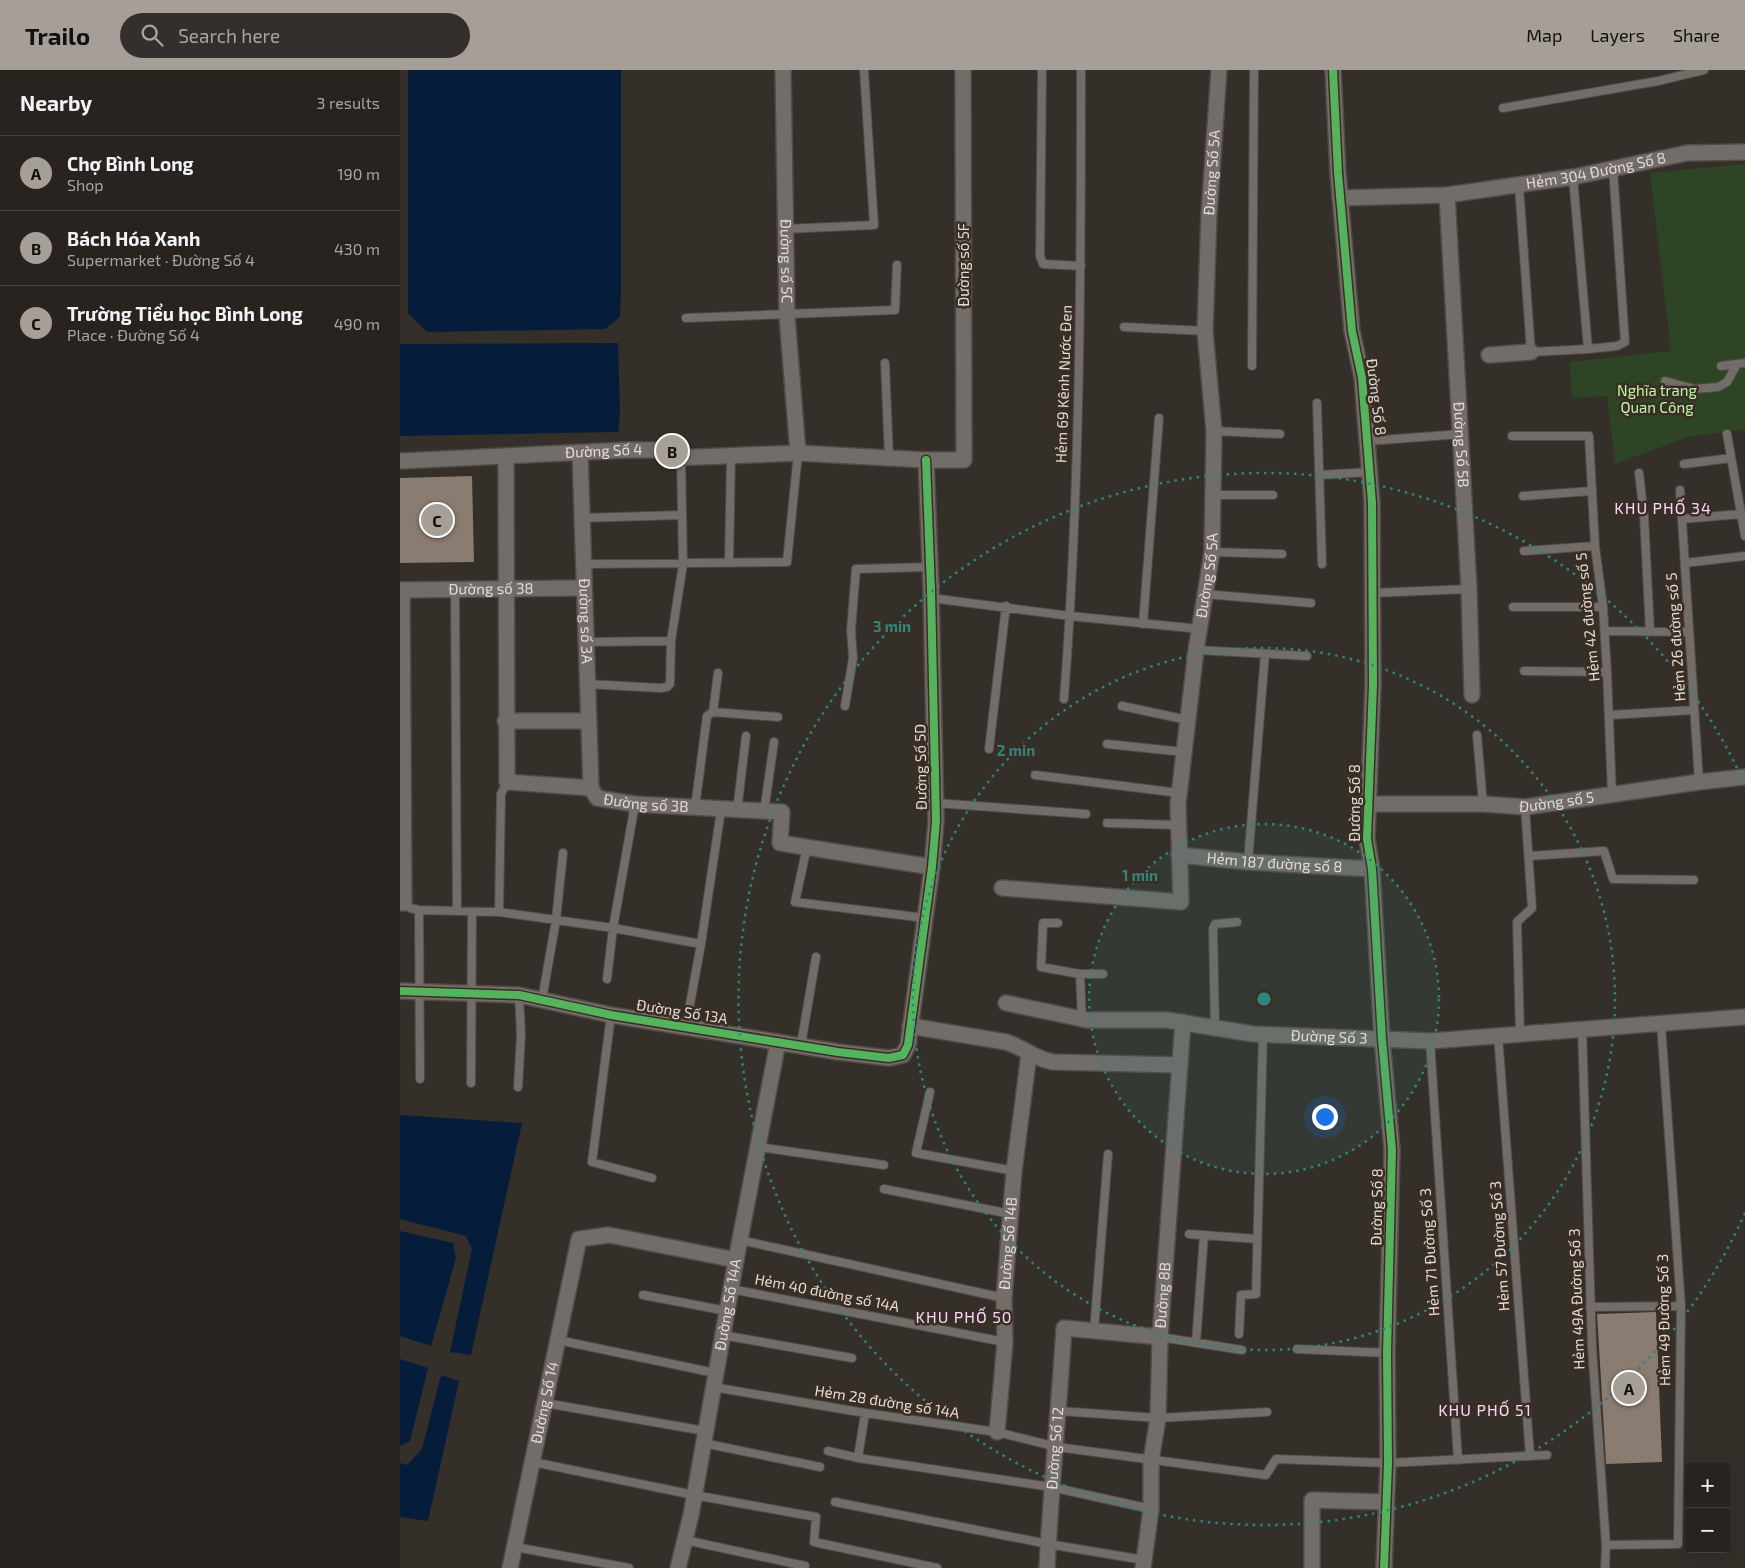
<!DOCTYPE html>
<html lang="en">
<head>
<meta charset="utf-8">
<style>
  body { margin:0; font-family:"Exo 2",sans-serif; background:#342f2c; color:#f1f3f6 }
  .controls { position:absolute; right:15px; bottom:15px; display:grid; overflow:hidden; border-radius:5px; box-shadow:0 5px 20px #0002 }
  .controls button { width:45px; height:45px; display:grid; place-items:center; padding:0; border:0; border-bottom:1px solid #44403d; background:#28231f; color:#f1f3f6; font:25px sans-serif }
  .you { position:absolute; left:924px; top:1046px; width:18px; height:18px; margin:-12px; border:4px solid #fff; border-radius:50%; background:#1a73e8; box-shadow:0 0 0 8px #1a73e833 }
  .badge { display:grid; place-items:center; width:32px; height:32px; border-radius:50%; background:#a69f98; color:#111; font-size:16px; font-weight:700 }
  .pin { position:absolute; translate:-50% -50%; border:2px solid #fff; box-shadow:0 1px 5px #0006 }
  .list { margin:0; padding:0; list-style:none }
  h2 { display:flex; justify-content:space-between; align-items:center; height:65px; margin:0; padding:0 20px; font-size:21px }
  h2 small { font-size:16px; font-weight:400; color:#a5a4a4 }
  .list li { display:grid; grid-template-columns:32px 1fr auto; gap:15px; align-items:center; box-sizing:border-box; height:75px; padding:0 20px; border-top:1px solid #44403d }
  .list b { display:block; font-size:19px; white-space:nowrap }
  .list p { margin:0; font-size:16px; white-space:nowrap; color:#a5a4a4 }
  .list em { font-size:16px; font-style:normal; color:#a5a4a4 }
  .icon { flex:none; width:28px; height:28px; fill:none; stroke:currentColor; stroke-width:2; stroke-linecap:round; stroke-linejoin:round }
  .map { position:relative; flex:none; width:1345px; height:1498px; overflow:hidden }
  header { display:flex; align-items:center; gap:30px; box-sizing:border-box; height:70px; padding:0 25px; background:#a69f98; color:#111 }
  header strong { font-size:24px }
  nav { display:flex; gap:28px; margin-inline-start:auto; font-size:18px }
  .search { width:350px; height:45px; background:#342f2c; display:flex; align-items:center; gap:12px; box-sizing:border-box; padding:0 18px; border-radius:28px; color:#a5a4a4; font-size:19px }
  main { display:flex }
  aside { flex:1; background:#28231f }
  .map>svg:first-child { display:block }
  .green { fill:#2e4525 }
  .water { fill:#051d3a }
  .building { fill:#8a7c70 }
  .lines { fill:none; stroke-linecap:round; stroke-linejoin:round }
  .lane-casing { stroke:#504b45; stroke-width:10 }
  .street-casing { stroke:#504b45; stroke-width:18 }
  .lane { stroke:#726d69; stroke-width:8 }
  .street { stroke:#726d69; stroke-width:15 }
  .cycleway-casing { stroke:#3a2e24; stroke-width:11 }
  .cycleway { stroke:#56b35d; stroke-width:8 }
  .ring { fill:none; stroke:#2f857d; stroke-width:2.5; stroke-dasharray:2.5 5 }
  .labels { text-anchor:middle; stroke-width:5; stroke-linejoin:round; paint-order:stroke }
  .street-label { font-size:15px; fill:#e3dbd4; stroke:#3a2e24 }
  .park-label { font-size:15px; fill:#bdf7a8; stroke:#3a2e24 }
  .neighbourhood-label { font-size:16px; letter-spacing:1px; fill:#f8d6fb; stroke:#3a2e24 }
  .centre { fill:#2f857d; stroke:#3a2e24; stroke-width:2.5 }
  .ring-label { font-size:15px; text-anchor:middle; font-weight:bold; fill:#2f857d; stroke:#3a2e24; stroke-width:5; stroke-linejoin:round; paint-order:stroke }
</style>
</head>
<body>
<header>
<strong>Trailo</strong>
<div class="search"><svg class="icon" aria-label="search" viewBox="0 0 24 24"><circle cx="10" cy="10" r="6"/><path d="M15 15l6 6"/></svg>Search here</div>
<nav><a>Map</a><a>Layers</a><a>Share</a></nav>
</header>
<main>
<aside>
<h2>Nearby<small>3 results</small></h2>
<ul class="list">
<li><span class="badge">A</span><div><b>Chợ Bình Long</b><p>Shop</p></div><em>190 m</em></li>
<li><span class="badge">B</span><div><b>Bách Hóa Xanh</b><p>Supermarket · Đường Số 4</p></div><em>430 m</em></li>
<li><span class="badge">C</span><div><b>Trường Tiểu học Bình Long</b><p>Place · Đường Số 4</p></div><em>490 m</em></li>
</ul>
</aside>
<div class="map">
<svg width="1345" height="1498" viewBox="0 0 1345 1498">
  <rect width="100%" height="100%" fill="#352f29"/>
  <path class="green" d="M1345 94V359L1288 367 1215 394 1207 326 1172 328 1170 292 1271 281 1250 103Z"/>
  <path class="water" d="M8 0H221V221L220 247 205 259 27 262 8 243Z
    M218 273 220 343 218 362 0 366V274Z
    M0 1045 122 1053 71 1285 50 1282 72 1179 66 1166 0 1149Z
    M0 1161 53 1173 56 1188 31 1276 0 1266Z
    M0 1289 28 1298 10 1371 0 1376Z
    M41 1305 59 1311 28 1451 0 1447V1393L7 1395 22 1379Z"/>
  <path class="building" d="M72 406 74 492 0 493V408Z
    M1256 1242 1262 1392 1206 1394 1197 1244Z"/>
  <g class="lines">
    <defs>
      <path id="lane" d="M642 0 640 186 643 194 681 196
        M1103 38 1258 11 1304 0
        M1119 116 1131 282 1188 279 1173 107
        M385 159 474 155 464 0
        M286 248 495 240 497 195
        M724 257 805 261
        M1188 279 1217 276 1225 272 1213 98
        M485 293 489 387
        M852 296 854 0
        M1321 296 1345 293
        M1265 311 1295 319 1318 317 1327 312 1337 294
        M917 333 922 494
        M814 361 880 364
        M1327 364 1345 466
        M1112 366H1189L1195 476 1203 537 1207 602 1212 724
        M968 371 1061 364
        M1284 394 1331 388
        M1239 403 1244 446 1250 561
        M919 405 970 402
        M1280 420 1299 712
        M813 425H873
        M1123 426 1191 421
        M181 448 282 445
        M1282 449 1341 444
        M1124 481 1195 476
        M812 482 882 484
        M329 493 331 385
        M1285 493 1345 486
        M183 494 387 492 398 383
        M55 520 57 841
        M973 523 1069 519
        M804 524 911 533
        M531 528 670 546 800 559
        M1113 537H1203
        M743 554 759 348
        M1205 561 1289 562
        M185 572 271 571
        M796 580 907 586
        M1124 601 1207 602
        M187 614 260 618 267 617 270 614 271 571 283 494 281 388
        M664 629C680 420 681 210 681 0
        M445 636 453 588 451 560 456 499 530 497
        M722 636 788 650
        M313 642 378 647
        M1210 645 1294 640
        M1077 665 1083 734
        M707 674 784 682
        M589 679 606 536
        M635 705 779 723
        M536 733 686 744
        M295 738 307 646 313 642 318 603
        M337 741 346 666
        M364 742 374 672
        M707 753 779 755
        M407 777 395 832 525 848
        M1130 786 1204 781 1213 809 1294 810
        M848 792 865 584
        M4 833 10 838 19 840 99 842 213 858 301 874
        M19 840 20 1009
        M99 842 101 724 107 712
        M658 853H643L641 897 680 904 682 949
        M680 904H703
        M207 909 213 858 235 734
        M142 930 156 850 163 783
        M211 945 192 1092 252 1108
        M286 956 301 874 321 740
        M815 958 813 859 815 854 837 852
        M1182 958 1192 1277 1206 1475 1205 1498
        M1120 963 1117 852 1132 838 1125 737
        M1098 965 1130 1386
        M1030 971 1058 1390
        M401 975 416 887
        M71 1013 72 843
        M118 1017 121 965 119 925
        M530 1022 516 1083 614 1101
        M359 1077 484 1095
        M484 1119 611 1144
        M789 1164 857 1169
        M340 1170 604 1228
        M331 1219 605 1272
        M243 1225 327 1241
        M1190 1237 1281 1236
        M694 1261 708 1084
        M839 1264 841 1225 856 1224 863 964
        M322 1265 452 1288
        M760 1267 842 1280
        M158 1270 315 1303
        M796 1273 804 1165
        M897 1279 987 1283
        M313 1317 465 1343 597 1362 657 1377 866 1405 876 1389 988 1393 1147 1385
        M145 1333 305 1361
        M659 1341 758 1348 867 1342
        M303 1373 420 1397
        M428 1381 458 1388 651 1417 751 1439
        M458 1388 465 1343
        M133 1392 294 1425 416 1447 414 1472 537 1498
        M435 1432 648 1474 744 1490
        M285 1470 405 1496
        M1206 1475 1278 1474 1281 1236 1261 954
        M115 1477 229 1498"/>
      <g id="street">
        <path id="s1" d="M383 0 387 246 398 383"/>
        <path d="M933 0 938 103 952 261 962 308 972 433 973 615 967 769 972 799 982 969 992 1080 987 1283 988 1393 984 1498"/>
        <path id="s2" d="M1047 125 1069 519 1072 625"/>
        <path id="s3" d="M940 128 1047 125 1173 107 1287 83 1345 82"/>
        <path d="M1089 285 1131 282"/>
        <path id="s4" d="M180 383 191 718"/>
        <path d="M106 387 107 712 191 718"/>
        <path id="s5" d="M0 391 228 380H257L274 388 398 383 526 390H564L563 0"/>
        <path id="s6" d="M0 520 183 518"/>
        <path d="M105 651H188"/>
        <path id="s7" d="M191 718 197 728 235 734 382 742 380 773 532 797"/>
        <path id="s8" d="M967 734H1083L1125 737 1299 712 1345 707"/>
        <path id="s9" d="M779 785 848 792 972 799"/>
        <path id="s10" d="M602 818 781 832 778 734 796 580 812 482 814 361 805 261 809 144 819 0"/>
        <path d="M0 833H4L2 520"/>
        <path d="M0 921 119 925 211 945 438 982 489 988 503 985 508 975 532 797 536 751 531 520 526 390"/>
        <path id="s11" d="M606 933 687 950H767L853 964 1030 971 1345 947"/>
        <path d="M510 956 606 972C623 977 634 989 653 992L780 995"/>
        <path id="s12" d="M597 1362 605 1272 604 1228 614 1101 629 984"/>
        <path id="s13" d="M110 1498 179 1169 209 1165 336 1190"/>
        <path id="s14" d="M278 1498 291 1445 336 1190 378 972"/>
        <path id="s15" d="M647 1498C651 1418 659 1338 664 1258L760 1267"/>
        <path id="s16" d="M743 1498 751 1439V1391L758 1348 760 1267 783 952"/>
        <path d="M912 1498V1430L986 1432"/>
      </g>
    </defs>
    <use href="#lane" class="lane-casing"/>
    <use href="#street" class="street-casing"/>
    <use href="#lane" class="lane"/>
    <use href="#street" class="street"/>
    <defs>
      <path id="cycleway" d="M933 0 938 103 952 261 962 308 972 433 973 615 967 769 972 799 982 969 992 1080 987 1283 988 1393 984 1498
        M0 921 119 925 211 945 438 982 489 988 503 985 508 975 532 797 536 751 531 520 526 390"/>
    </defs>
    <use href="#cycleway" class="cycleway-casing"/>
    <use href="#cycleway" class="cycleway"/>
  </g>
  <circle cx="864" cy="929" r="175" fill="#2f857d" fill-opacity=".12"/>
  <g class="ring">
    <circle cx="864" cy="929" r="175"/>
    <circle cx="864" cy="929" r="351"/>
    <path d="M1345 1143A526 526 0 1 1 1345 715"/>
  </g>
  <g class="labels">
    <g class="street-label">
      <text dy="5" stroke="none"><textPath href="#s3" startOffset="258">Hẻm 304 Đường Số 8</textPath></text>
      <text dy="5" stroke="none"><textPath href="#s10" startOffset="912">Đường Số 5A</textPath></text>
      <text dy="5" stroke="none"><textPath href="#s1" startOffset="191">Đường số 5C</textPath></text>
      <text transform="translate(564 195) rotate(-90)" y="5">Đường số 5F</text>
      <text transform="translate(664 314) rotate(-88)" y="5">Hẻm 69 Kênh Nước Đen</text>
      <text transform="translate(976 327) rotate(83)" y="5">Đường Số 8</text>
      <text dy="5" stroke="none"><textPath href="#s2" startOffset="250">Đường Số 5B</textPath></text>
      <text dy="5" stroke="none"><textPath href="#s5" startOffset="204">Đường Số 4</textPath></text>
      <text dy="5" stroke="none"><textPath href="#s10" startOffset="508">Đường Số 5A</textPath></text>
      <text dy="5" stroke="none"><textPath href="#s6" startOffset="91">Đường số 38</textPath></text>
      <text transform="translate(1188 547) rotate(-96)" y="5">Hẻm 42 đường số 5</text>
      <text dy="5" stroke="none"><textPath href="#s4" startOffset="168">Đường số 3A</textPath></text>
      <text transform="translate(1276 567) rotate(-94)" y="5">Hẻm 26 đường số 5</text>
      <text transform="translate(521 697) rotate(-91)" y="5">Đường Số 5D</text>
      <text dy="5" stroke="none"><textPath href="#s8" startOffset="190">Đường số 5</textPath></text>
      <text dy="5" stroke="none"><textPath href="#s7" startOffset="61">Đường số 3B</textPath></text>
      <text transform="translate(955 733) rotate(-90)" y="5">Đường Số 8</text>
      <text dy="5" stroke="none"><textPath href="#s9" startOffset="96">Hẻm 187 đường số 8</textPath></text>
      <text transform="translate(282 942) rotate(9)" y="5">Đường Số 13A</text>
      <text dy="5" stroke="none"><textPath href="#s11" startOffset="326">Đường Số 3</textPath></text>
      <text transform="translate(977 1137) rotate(-89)" y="5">Đường Số 8</text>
      <text dy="5" stroke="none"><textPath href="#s12" startOffset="189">Đường Số 14B</textPath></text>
      <text transform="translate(1100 1176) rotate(-94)" y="5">Hẻm 57 Đường Số 3</text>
      <text transform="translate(1030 1182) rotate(-94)" y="5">Hẻm 71 Đường Số 3</text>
      <text transform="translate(427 1223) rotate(11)" y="5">Hẻm 40 đường số 14A</text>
      <text dy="5" stroke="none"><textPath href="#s16" startOffset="274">Đường 8B</textPath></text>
      <text transform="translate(1177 1229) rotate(-92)" y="5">Hẻm 49A Đường Số 3</text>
      <text dy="5" stroke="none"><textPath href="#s14" startOffset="268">Đường Số 14A</textPath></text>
      <text transform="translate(1264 1250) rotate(-91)" y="5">Hẻm 49 Đường Số 3</text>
      <text transform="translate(487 1332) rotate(9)" y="5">Hẻm 28 đường số 14A</text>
      <text dy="5" stroke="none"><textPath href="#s13" startOffset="169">Đường Số 14</textPath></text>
      <text dy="5" stroke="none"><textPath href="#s15" startOffset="120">Đường Số 12</textPath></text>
    </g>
    <g class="park-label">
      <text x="1257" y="326">Nghĩa trang<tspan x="1257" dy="17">Quan Công</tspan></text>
    </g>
    <g class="neighbourhood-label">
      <text x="1263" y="444">KHU PHỐ 34</text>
      <text x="564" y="1253">KHU PHỐ 50</text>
      <text x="1085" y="1346">KHU PHỐ 51</text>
    </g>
  </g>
  <circle cx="864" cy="929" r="8" class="centre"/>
  <g class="ring-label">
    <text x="492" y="562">3 min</text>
    <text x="616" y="686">2 min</text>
    <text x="740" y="811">1 min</text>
  </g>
</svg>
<div class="controls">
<button>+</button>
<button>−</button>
</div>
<div class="you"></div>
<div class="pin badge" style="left:1229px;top:1318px">A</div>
<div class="pin badge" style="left:272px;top:381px">B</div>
<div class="pin badge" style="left:37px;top:450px">C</div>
</div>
</main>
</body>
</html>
